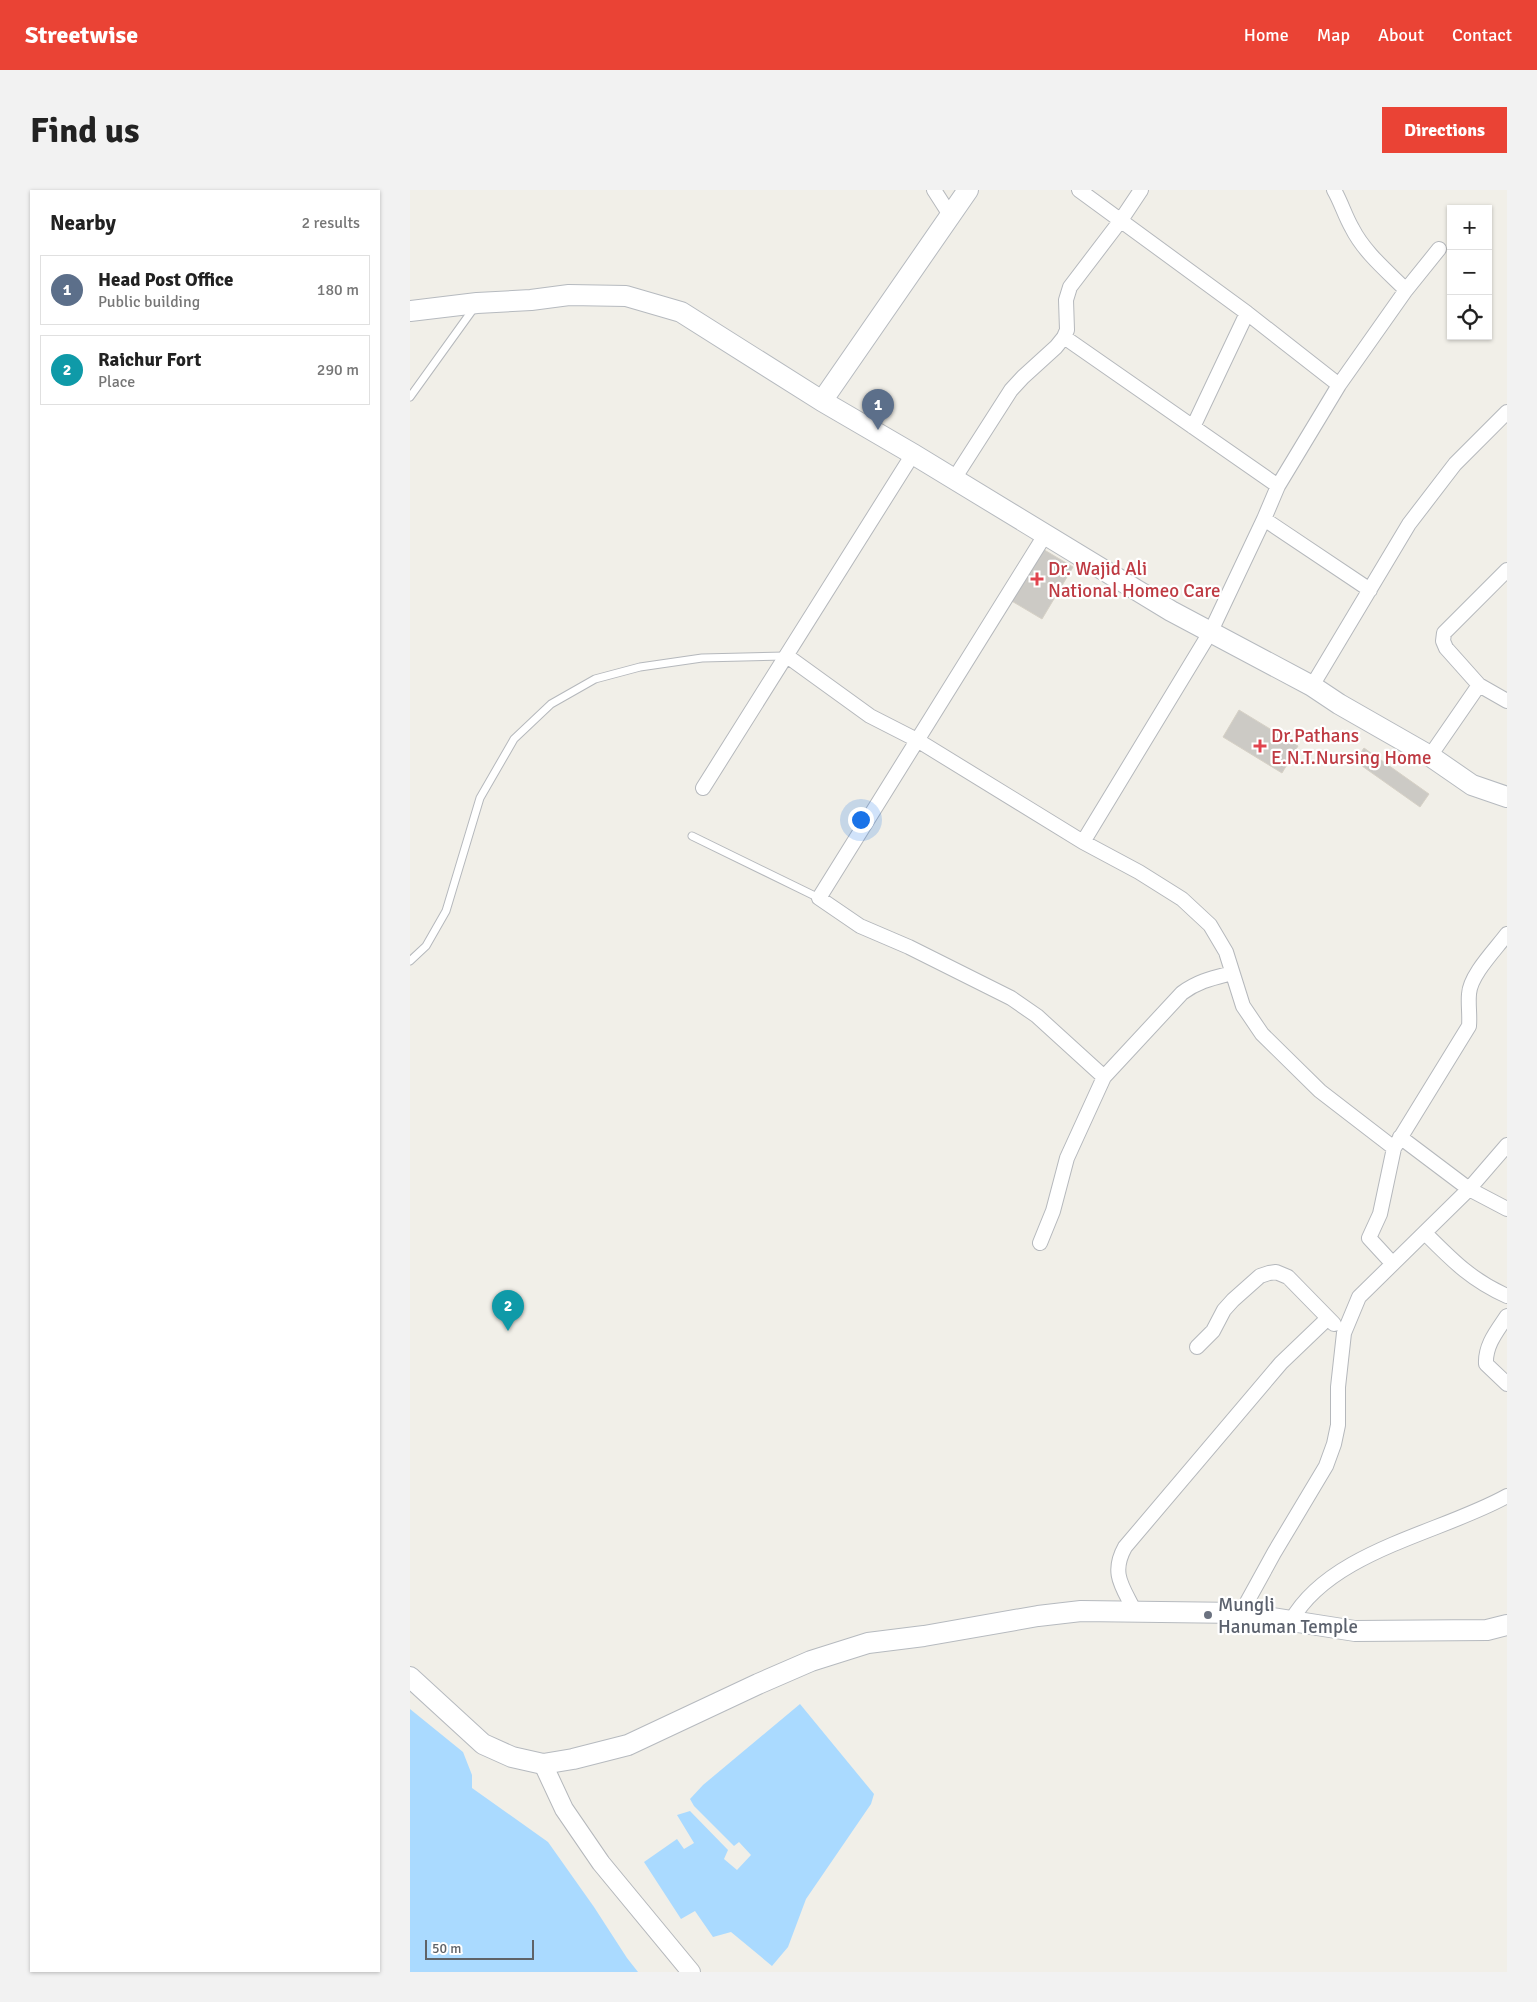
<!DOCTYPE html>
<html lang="en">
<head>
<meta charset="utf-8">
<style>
  body { margin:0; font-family:Signika,sans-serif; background:#f2f2f2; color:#222 }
  .controls { position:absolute; right:15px; top:15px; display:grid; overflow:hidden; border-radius:0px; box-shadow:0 1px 4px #0004 }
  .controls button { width:45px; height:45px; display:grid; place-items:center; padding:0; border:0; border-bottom:1px solid #e0e0e0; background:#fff; color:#222; font:25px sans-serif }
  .scale { position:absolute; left:15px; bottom:12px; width:109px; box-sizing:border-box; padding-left:5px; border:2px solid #5f6368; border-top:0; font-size:14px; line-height:18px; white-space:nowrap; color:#5f6368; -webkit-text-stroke:4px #fff; paint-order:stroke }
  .you { position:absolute; left:450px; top:629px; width:18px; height:18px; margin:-12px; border:4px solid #fff; border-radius:50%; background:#1a73e8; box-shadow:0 0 0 8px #1a73e833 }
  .badge { display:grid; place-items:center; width:32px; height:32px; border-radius:50%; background:#ea4335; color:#fff; font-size:16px; font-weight:700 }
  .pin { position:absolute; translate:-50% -41px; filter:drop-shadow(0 1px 2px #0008) }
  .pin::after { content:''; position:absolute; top:26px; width:18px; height:15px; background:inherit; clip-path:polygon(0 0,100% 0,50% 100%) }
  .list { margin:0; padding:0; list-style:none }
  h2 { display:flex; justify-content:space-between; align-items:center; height:65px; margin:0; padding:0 20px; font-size:21px }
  h2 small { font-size:16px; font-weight:400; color:#767676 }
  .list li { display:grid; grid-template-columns:32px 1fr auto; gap:15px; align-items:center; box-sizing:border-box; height:70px; margin:0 10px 10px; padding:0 10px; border:1px solid #e0e0e0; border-radius:0px }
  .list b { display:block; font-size:19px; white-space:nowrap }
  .list p { margin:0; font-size:16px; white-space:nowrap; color:#767676 }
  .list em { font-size:16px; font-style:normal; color:#767676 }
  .icon { flex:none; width:28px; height:28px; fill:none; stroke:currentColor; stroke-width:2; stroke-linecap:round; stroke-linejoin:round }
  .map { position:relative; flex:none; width:1097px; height:1782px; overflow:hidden; border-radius:0px }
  header { display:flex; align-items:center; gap:30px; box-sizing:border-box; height:70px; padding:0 25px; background:#ea4335; color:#fff }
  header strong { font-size:24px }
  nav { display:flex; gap:28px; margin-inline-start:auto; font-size:18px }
  .intro { display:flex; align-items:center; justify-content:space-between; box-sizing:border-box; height:120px; padding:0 30px }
  h1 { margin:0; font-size:35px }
  .button { padding:12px 22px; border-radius:0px; background:#ea4335; color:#fff; font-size:18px; font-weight:700 }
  main { display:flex; gap:30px; padding:0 30px }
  aside { flex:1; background:#fff; border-radius:0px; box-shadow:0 1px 4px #0004 }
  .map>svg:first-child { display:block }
  .water { fill:#aadaff }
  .building { fill:#cccac5; stroke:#d6d1c6 }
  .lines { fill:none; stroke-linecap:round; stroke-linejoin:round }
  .service-casing { stroke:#b5b8bc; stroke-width:9 }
  .minor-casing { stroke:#b5b8bc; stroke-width:16 }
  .tertiary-casing { stroke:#b5b8bc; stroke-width:20 }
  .secondary-casing { stroke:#b6babf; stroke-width:22 }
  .service { stroke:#fff; stroke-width:7 }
  .minor { stroke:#fff; stroke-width:14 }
  .tertiary { stroke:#fff; stroke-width:18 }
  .secondary { stroke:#fff; stroke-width:20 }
  .health-dot { fill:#e0444e; stroke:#fff; stroke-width:2 }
  .worship-dot { fill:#6b7280; stroke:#fff; stroke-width:2 }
  .labels { text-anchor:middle; stroke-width:4.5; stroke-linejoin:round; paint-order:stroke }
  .health-label { font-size:19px; fill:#be3a42; stroke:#fff; text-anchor:start }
  .worship-label { font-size:19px; fill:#5b616d; stroke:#fff; text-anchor:start }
</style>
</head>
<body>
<header>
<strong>Streetwise</strong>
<nav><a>Home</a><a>Map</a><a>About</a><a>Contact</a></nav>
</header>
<div class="intro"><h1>Find us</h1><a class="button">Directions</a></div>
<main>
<aside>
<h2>Nearby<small>2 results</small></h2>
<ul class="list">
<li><span class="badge" style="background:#5c6f8a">1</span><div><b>Head Post Office</b><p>Public building</p></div><em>180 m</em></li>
<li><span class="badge" style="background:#0f9aa8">2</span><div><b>Raichur Fort</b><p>Place</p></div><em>290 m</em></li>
</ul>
</aside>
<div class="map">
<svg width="1097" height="1782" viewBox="0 0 1097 1782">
  <rect width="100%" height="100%" fill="#f1efe8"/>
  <path class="water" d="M390 1514 464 1604 461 1614 396 1709 378 1757 362 1776 321 1742 303 1747 285 1721 271 1729 234 1672 267 1649 274 1659 284 1653 267 1625 280 1621 318 1660 314 1669 327 1680 341 1665 329 1652 324 1656 284 1616 280 1609 293 1595Z
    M0 1519 53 1562 62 1585V1598L138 1652 184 1717 217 1768 228 1782H0Z"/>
  <path class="building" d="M631 358 663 377 632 429 600 410Z
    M829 520 888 556 872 583 813 547Z
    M954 558 1019 604 1010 617 945 571Z"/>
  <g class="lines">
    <defs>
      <path id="service" d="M0 207 64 118
        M282 646 409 708
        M0 771 16 756 36 721 70 608 104 549 141 514 185 489 230 477 292 468 375 466"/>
      <path id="minor" d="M524 0 540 25
        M669 0 837 123 929 195
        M924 0C931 12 935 26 942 38 954 62 977 81 996 100
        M654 147 868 296
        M783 237 837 123
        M544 289 601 200 613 187 646 157 654 147 657 140 656 110 660 97 711 30 731 0
        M854 329 960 400
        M635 345 409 708 450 736 499 757 601 808 627 826 694 887
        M377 466 460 526 507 550 673 652 729 682 772 709 800 735 816 762 833 816 852 844 910 901 984 958
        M1069 495 1036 458 1033 451 1034 443 1097 380
        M902 496 999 334 1045 274 1097 222
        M1020 566 1069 495 1097 511
        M293 598 503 264
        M673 652 801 441 854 329 868 296 929 195 996 100 1029 59
        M990 947 1059 999 1097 1019
        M1015 1043C1042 1070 1061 1090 1097 1106
        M630 1053 643 1021 657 968 694 887 772 803C788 791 803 788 822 783
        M982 1073 959 1048 970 1024 984 958 1059 836C1060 825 1058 815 1059 804 1060 785 1086 759 1097 744
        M1097 1126C1087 1141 1075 1155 1076 1174L1097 1194
        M787 1157 803 1141 814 1120 823 1110 850 1086 859 1083 866 1082 878 1087 924 1134
        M725 1422C713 1397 700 1384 715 1357L871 1173 918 1128
        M831 1423 864 1363 916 1276 924 1254 928 1235V1197L934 1143 949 1107 1059 999 1097 955
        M881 1431C920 1361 1031 1343 1097 1306"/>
      <path id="tertiary" d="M133 1574 154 1619 191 1673 281 1782"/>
      <path id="secondary" d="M0 121 67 113 121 110 159 105 216 106 271 122 412 211 503 264 761 421 902 496 929 514 1020 566 1062 595 1097 607
        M412 211 558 0
        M0 1487 73 1554 102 1567 133 1574 163 1569 218 1555 348 1494 401 1471 458 1453 514 1446 628 1426 671 1421 831 1423 945 1441 1077 1440 1097 1435"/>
    </defs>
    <use href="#service" class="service-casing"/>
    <use href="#minor" class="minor-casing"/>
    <use href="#tertiary" class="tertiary-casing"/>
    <use href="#secondary" class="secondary-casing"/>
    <use href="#service" class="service"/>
    <use href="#minor" class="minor"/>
    <use href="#tertiary" class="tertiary"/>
    <use href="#secondary" class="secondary"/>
  </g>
  <g class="health-dot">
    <path d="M624.5 381.5h5v5h5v5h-5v5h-5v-5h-5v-5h5z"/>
    <path d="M847.5 548.5h5v5h5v5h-5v5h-5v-5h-5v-5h5z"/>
  </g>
  <circle class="worship-dot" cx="798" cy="1425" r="5"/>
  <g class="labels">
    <g class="health-label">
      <text x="638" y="385">Dr. Wajid Ali<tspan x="638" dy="22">National Homeo Care</tspan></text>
      <text x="861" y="552">Dr.Pathans<tspan x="861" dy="22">E.N.T.Nursing Home</tspan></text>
    </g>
    <g class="worship-label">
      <text x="808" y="1421">Mungli<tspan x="808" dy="22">Hanuman Temple</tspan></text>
    </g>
  </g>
</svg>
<div class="controls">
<button>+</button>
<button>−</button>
<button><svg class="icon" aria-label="locate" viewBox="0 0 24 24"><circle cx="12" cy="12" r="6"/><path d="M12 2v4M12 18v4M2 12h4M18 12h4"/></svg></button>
</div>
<div class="scale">50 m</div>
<div class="you"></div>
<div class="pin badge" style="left:468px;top:240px;background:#5c6f8a">1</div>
<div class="pin badge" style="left:98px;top:1141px;background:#0f9aa8">2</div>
</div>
</main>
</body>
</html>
